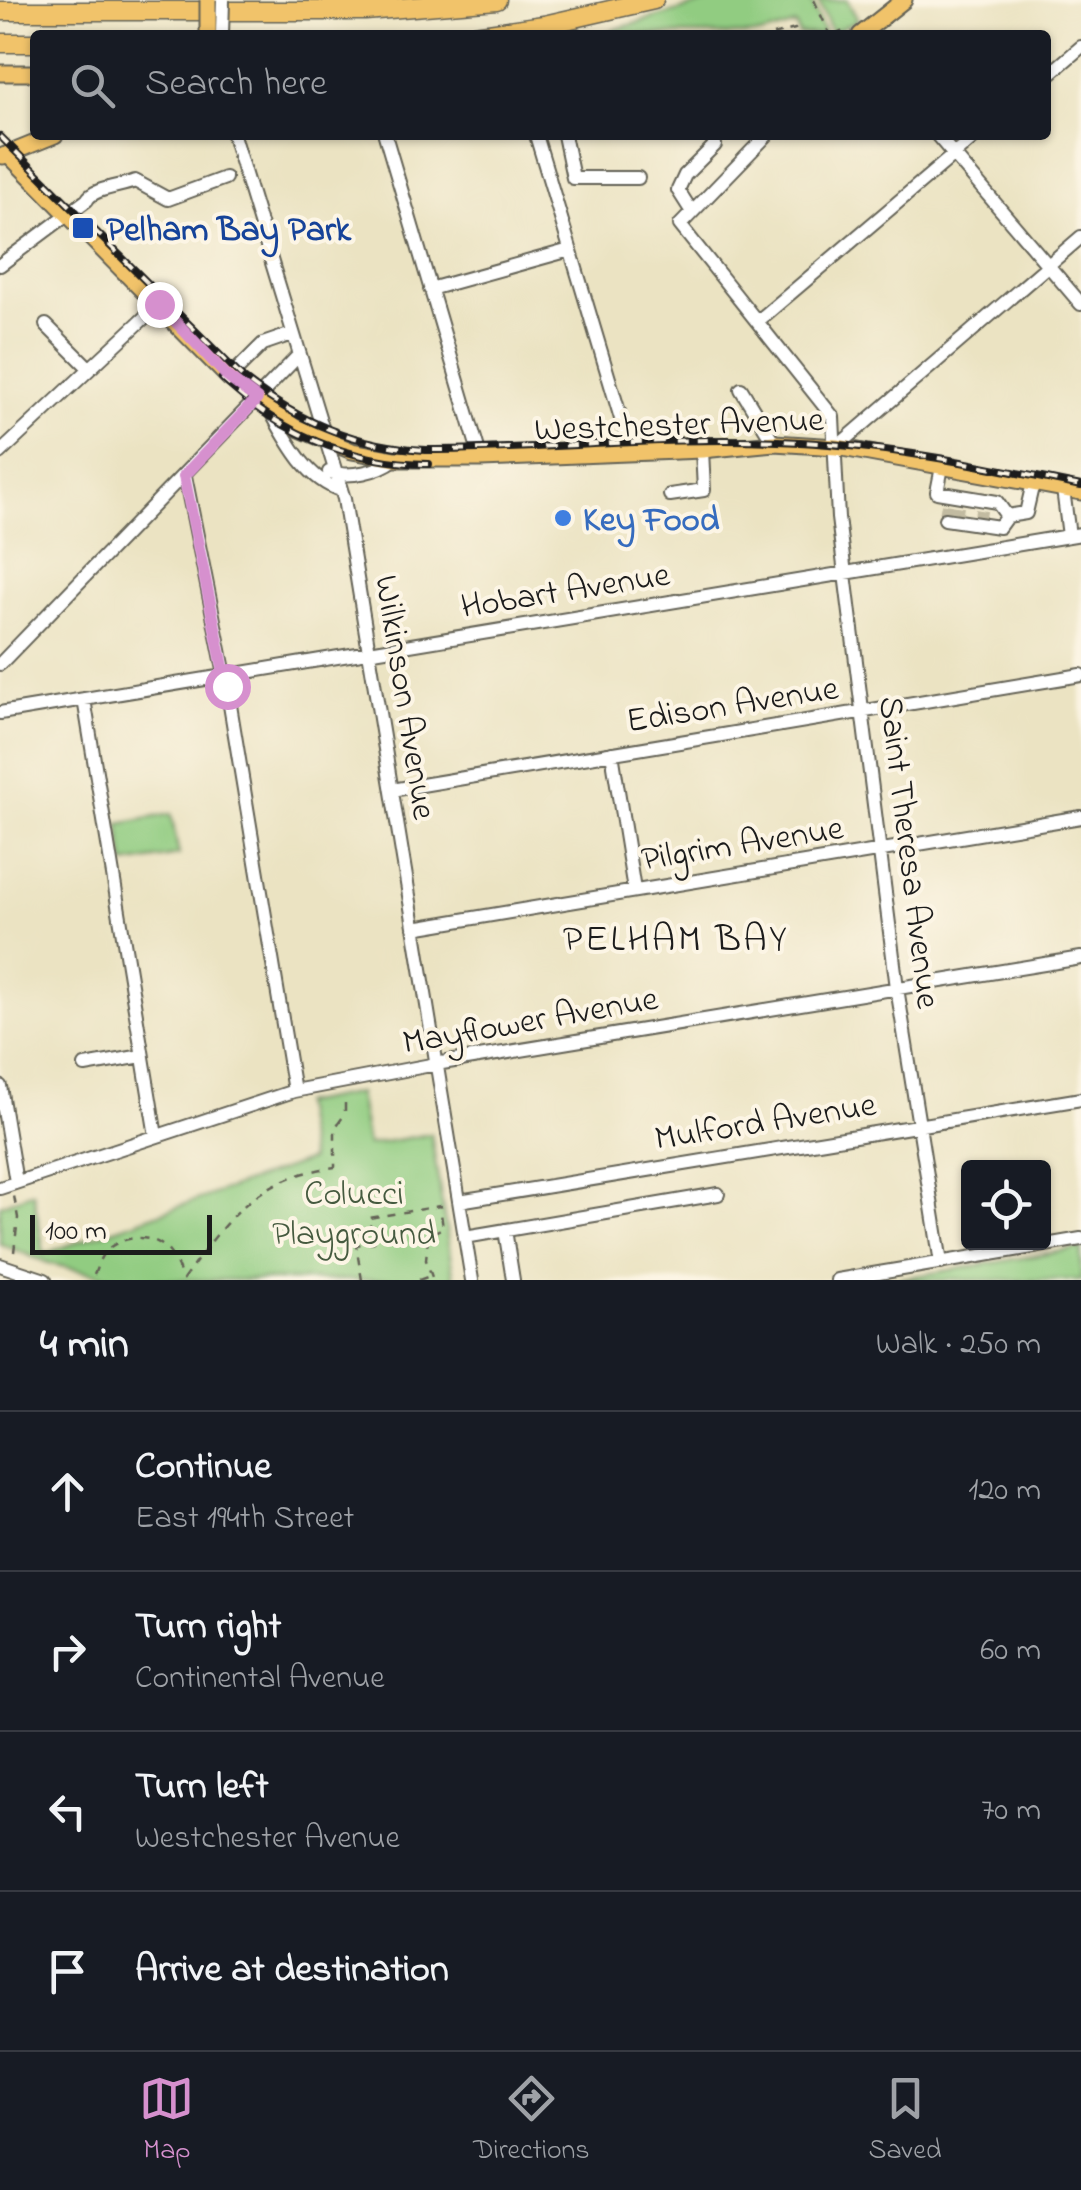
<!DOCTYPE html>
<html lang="en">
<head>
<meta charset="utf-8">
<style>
  body { margin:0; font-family:"Indie Flower",sans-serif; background:#20242c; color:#f1f3f6 }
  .controls { position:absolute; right:30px; bottom:30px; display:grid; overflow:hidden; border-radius:10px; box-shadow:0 2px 8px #0004 }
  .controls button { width:90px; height:90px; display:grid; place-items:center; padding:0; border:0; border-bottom:2px solid #363941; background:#171b24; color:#f1f3f6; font:50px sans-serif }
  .scale { position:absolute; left:30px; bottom:25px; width:182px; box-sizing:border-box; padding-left:10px; border:5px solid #1c1c1c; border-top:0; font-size:28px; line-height:35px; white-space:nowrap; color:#1c1c1c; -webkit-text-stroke:8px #fcf5e5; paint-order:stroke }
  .stop { position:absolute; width:30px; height:30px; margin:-22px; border:8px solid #d690ce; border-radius:50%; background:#fff }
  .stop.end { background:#d690ce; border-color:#fff; box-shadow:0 2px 10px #0008 }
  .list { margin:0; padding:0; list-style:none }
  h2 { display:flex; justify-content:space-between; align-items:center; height:130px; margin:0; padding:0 40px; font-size:42px }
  h2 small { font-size:32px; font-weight:400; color:#9ea1a6 }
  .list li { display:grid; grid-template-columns:65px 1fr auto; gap:30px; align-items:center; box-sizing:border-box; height:160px; padding:0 40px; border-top:2px solid #363941 }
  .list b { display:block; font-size:38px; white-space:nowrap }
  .list p { margin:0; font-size:32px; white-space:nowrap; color:#9ea1a6 }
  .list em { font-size:32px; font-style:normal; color:#9ea1a6 }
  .icon { flex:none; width:55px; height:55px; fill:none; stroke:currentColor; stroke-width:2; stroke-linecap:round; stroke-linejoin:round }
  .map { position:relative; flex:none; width:1081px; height:1280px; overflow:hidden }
  .search { position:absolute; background:#171b24; box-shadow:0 2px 8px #0004; left:30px; right:30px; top:30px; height:110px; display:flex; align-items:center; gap:25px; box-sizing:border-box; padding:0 35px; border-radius:10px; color:#9ea1a6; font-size:38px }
  .sheet { height:770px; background:#171b24 }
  nav { display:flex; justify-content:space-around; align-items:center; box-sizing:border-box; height:140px; border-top:2px solid #363941; background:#171b24; font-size:28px; color:#9ea1a6 }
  nav a { display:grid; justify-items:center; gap:5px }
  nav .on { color:#d690ce }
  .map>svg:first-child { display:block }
  .green { fill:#91cc81; stroke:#56744e; stroke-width:2.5 }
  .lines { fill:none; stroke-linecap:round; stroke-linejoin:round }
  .minor-tunnel { stroke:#c2bba1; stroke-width:12; stroke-dasharray:12 6; stroke-linecap:butt }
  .minor-casing { stroke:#646256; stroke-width:16 }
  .major-casing { stroke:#646256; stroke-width:19 }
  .highway-casing { stroke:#646256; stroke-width:21 }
  .path { stroke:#646256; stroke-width:2.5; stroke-dasharray:8 8; stroke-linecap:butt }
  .minor { stroke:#fff; stroke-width:12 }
  .major { stroke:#f1c36a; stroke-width:15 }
  .highway { stroke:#f1c36a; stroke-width:18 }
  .rail-casing { stroke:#1c1c1c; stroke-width:8 }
  .rail { stroke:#fcf5e5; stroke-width:4; stroke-dasharray:11; stroke-linecap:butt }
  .minor-bridge-casing { stroke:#646256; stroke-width:16; stroke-linecap:butt }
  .major-bridge-casing { stroke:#646256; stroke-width:19; stroke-linecap:butt }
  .minor-bridge { stroke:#fff; stroke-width:12 }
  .major-bridge { stroke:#f1c36a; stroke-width:15 }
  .route { stroke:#d690ce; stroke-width:12 }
  .transit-dot { fill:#1a4fb4; stroke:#fcf5e5; stroke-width:4 }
  .shop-dot { fill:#3f7fe0; stroke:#fcf5e5; stroke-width:4 }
  .labels { text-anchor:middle; stroke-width:8; stroke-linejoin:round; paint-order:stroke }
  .transit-label { font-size:35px; font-weight:bold; fill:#164399; stroke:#fcf5e5; text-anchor:start }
  .street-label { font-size:35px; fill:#1c1c1c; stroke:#fcf5e5 }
  .shop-label { font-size:35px; font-weight:bold; fill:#366cbe; stroke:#fcf5e5; text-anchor:start }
  .park-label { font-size:35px; fill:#455a3f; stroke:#fcf5e5 }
  .neighbourhood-label { font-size:38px; letter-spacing:2.5px; fill:#1c1c1c; stroke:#fcf5e5 }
</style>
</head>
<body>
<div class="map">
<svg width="1081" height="1280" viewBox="0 0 1081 1280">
  <rect width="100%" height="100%" fill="#fcf5e5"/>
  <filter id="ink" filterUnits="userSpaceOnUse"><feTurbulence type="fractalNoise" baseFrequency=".01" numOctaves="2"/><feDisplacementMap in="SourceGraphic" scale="20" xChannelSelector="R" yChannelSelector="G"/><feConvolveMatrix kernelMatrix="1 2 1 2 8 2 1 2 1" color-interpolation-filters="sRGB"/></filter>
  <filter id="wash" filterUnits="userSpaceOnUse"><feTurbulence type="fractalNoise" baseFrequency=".0048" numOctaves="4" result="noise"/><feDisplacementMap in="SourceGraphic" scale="40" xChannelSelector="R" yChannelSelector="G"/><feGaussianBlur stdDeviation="2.25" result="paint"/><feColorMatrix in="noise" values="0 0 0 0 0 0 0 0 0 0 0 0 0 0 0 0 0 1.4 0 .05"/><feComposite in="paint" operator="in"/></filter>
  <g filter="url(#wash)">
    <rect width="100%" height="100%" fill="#ebe3c2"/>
    <path class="green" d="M716 0H811L825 35H799L796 25 761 35H595Z
      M818 0H847L858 20 832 33Z
      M171 814 179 855 125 864 119 824Z
      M358 1093 367 1145 431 1134 454 1280H126L51 1264 0 1244V1205L33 1192 44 1254 310 1160 301 1104Z
      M1081 1248V1280H891Z"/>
  </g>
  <g filter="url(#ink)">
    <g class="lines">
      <path class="minor-tunnel" d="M945 516 948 499
        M956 518 959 501
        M979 522 982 506"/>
      <defs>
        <path id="minor" d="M1046 77 1081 47
          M233 135 344 499 472 1280
          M385 135 481 459
          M536 135 631 452
          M564 135 573 178H638
          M767 135 680 225 833 417 838 518 897 988 941 1263
          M937 135 1081 304
          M692 212 678 190 685 175 715 145 712 135
          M0 265 87 200C93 188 120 187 135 181L168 199 225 178
          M430 289 570 250
          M758 321 977 135
          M46 325 89 368
          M229 378 263 344 292 334
          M741 389 774 443
          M271 412C287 441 307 480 341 490
          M837 447 1081 237
          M0 453 159 304
          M942 467 937 492 997 502 1007 516
          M329 472C350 478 378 472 395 459
          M185 476 225 675 294 1091
          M1063 489 1069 536
          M670 495 704 490 702 450
          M945 519 999 527 1007 516 1026 513 1033 483
          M0 664 299 355
          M84 699 156 1136
          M0 713 1081 534
          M612 753 634 890
          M392 790 1081 675
          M414 928 1081 817
          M85 1066 142 1056
          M0 1086 16 1182
          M0 1188 294 1091 436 1064 1081 958
          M459 1201 1081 1099
          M505 1230 513 1280
          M465 1237 718 1194
          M0 1265 45 1280
          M837 1280 1081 1239"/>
        <path id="major" d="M860 35 904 0
          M0 73H35
          M8 154 229 378 295 427 352 451 395 459H481L702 450 774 443 837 447 1081 492
          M3 156 55 135"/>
        <path id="highway" d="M0 11H365L497 0
          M474 35 544 25 654 0
          M0 43H35"/>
      </defs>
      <use href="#minor" class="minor-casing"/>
      <use href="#major" class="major-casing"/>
      <use href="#highway" class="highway-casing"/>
      <path class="path" d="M814 0 830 35
        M773 35 795 29 797 35
        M835 35 847 29
        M14 1252 18 1218 14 1196
        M94 1275C97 1268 99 1259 104 1253 117 1237 146 1233 162 1245 173 1253 178 1268 183 1279
        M183 1280C227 1219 254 1178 335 1167V1128L345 1114V1095
        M362 1280 356 1245 374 1242 369 1218 440 1206 443 1228 428 1235 426 1260 433 1280
        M419 1280 430 1276"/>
      <use href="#minor" class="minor"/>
      <use href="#major" class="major"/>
      <use href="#highway" class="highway"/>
      <defs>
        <path id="rail" d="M0 136 245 380C300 423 357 446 426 450 544 450 661 436 778 441 881 444 981 465 1081 486
          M222 378C279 434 350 463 429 464"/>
      </defs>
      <use href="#rail" class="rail-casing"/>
      <use href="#rail" class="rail"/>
      <defs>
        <path id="minor-bridge" d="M222 35 223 0"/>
        <path id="major-bridge" d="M208 35V0"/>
      </defs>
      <use href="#minor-bridge" class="minor-bridge-casing"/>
      <use href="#major-bridge" class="major-bridge-casing"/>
      <use href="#minor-bridge" class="minor-bridge"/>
      <use href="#major-bridge" class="major-bridge"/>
    </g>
  </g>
  <g class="lines" filter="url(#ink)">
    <path class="route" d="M159 304 229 378 257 399 184 476 227 686"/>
  </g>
  <rect class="transit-dot" x="71" y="216" width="24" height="24" rx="5"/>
  <circle class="shop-dot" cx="563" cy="518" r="10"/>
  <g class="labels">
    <g class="transit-label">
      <text x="106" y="240">Pelham Bay Park</text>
    </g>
    <g class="street-label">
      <text transform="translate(679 423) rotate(-2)" y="12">Westchester Avenue</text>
      <text transform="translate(565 589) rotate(-9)" y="12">Hobart Avenue</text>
      <text transform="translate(407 697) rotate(81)" y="12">Wilkinson Avenue</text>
      <text transform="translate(732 703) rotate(-9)" y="12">Edison Avenue</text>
      <text transform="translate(742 842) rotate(-9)" y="12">Pilgrim Avenue</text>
      <text transform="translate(911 852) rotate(83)" y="12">Saint Theresa Avenue</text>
      <text transform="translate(530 1019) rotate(-10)" y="12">Mayflower Avenue</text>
      <text transform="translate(765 1120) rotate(-9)" y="12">Mulford Avenue</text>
    </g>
    <g class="shop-label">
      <text x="583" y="530">Key Food</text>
    </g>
    <g class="park-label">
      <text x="354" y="1204">Colucci<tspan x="354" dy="40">Playground</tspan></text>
    </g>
    <g class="neighbourhood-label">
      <text x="676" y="950">PELHAM BAY</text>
    </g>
  </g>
</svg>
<div class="controls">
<button><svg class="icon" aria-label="locate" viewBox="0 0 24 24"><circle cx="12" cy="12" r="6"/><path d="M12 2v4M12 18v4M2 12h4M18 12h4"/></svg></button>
</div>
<div class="scale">100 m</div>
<div class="stop" style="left:227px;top:686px"></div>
<div class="stop end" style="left:159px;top:304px"></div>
<div class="search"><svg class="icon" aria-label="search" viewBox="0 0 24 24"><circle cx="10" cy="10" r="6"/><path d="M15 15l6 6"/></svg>Search here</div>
</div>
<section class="sheet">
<h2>4 min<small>Walk · 250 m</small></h2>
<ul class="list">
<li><svg class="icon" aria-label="ahead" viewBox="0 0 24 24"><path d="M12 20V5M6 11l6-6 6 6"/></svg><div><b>Continue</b><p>East 194th Street</p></div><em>120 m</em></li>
<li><svg class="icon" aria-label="right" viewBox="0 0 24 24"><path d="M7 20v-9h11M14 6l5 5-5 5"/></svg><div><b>Turn right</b><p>Continental Avenue</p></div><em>60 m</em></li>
<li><svg class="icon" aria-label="left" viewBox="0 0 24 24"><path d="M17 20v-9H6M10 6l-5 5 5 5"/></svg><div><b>Turn left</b><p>Westchester Avenue</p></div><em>70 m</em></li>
<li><svg class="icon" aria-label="arrive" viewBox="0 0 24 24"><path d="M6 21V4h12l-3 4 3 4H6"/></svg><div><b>Arrive at destination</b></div></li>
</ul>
</section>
<nav>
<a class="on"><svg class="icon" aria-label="map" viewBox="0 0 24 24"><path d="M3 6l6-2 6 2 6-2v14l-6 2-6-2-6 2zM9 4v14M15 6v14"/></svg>Map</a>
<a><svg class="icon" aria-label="directions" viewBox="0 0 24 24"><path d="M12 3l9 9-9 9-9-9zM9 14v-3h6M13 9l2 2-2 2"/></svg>Directions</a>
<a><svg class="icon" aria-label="saved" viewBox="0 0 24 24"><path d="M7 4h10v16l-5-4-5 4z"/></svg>Saved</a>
</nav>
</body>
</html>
